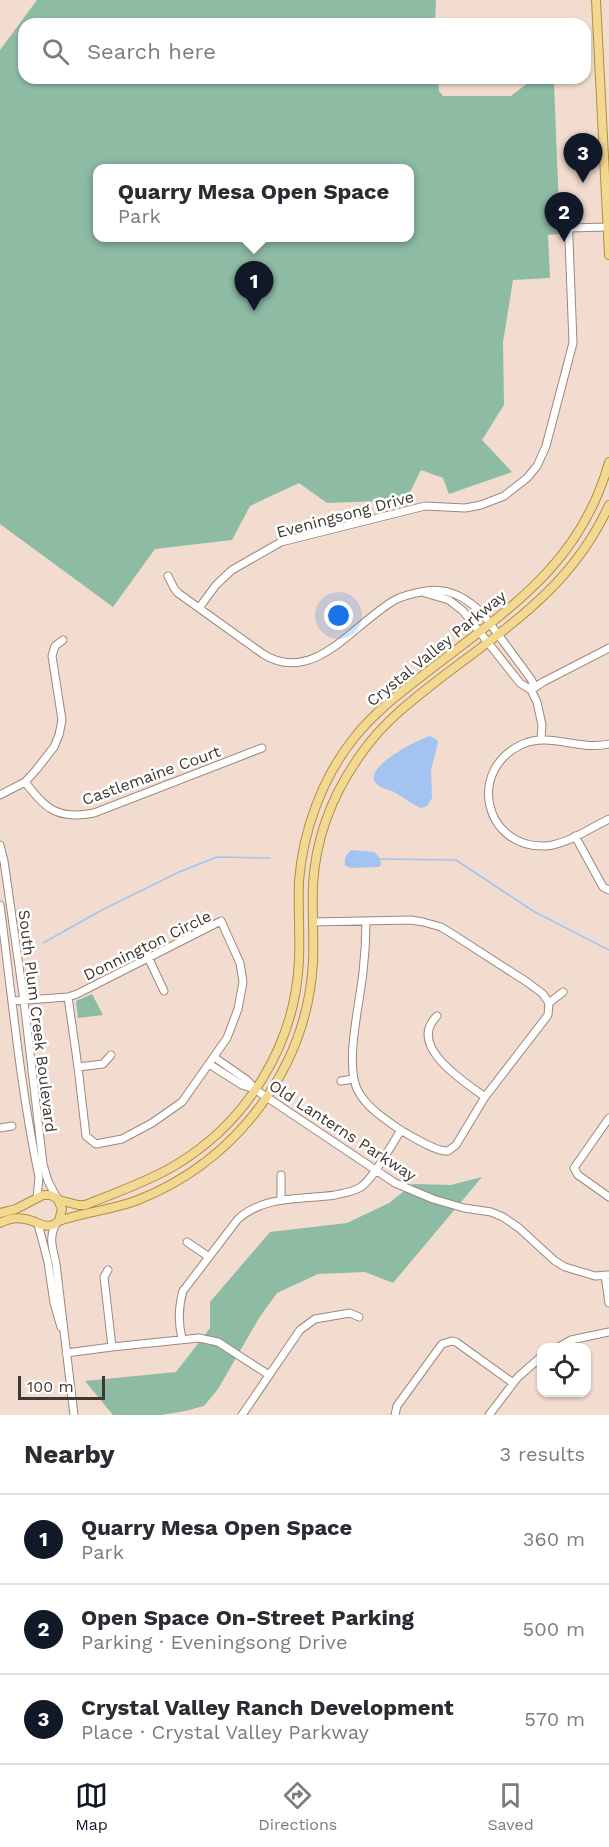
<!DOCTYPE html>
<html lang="en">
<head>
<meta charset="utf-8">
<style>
  body { margin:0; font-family:"Work Sans",sans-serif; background:#f2f2f3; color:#2b2b33 }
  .controls { position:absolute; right:18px; bottom:18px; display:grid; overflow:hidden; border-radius:12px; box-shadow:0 2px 4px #0004 }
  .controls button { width:54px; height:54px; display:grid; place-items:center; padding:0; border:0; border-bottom:2px solid #e1e1e2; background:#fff; color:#2b2b33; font:30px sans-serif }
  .scale { position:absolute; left:18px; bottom:15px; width:87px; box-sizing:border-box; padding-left:6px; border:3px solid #3f3732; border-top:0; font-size:16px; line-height:21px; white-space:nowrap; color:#3f3732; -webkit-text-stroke:4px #fff; paint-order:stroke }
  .you { position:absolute; left:339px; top:616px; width:21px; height:21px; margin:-15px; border:4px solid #fff; border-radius:50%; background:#1a73e8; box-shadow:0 0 0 9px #1a73e833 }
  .badge { display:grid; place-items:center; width:39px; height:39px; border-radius:50%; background:#111827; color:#fff; font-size:20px; font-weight:700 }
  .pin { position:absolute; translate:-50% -50px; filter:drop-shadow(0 2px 3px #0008) }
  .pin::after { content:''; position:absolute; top:32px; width:21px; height:18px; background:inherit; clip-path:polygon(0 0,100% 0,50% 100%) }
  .popup { position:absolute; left:93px; top:164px; width:321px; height:78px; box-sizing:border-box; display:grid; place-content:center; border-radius:12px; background:#fff; filter:drop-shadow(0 2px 4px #0005); font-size:20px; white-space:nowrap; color:#7c7c81 }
  .popup b { font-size:22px; color:#2b2b33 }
  .popup::after { content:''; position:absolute; left:50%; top:100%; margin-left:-12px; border:12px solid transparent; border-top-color:#fff }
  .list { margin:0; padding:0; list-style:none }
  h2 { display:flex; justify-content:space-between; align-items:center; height:78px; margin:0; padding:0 24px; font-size:26px }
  h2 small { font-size:20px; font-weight:400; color:#7c7c81 }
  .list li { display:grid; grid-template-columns:39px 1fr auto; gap:18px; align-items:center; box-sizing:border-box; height:90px; padding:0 24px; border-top:2px solid #e1e1e2 }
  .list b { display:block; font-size:22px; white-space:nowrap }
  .list p { margin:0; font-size:20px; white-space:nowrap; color:#7c7c81 }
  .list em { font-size:20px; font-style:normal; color:#7c7c81 }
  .icon { flex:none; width:33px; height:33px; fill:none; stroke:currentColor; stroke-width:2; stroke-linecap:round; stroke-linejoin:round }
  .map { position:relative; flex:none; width:609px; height:1415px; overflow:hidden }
  .search { position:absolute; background:#fff; box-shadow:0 2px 4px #0004; left:18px; right:18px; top:18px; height:66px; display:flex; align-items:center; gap:15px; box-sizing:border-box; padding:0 21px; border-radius:18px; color:#7c7c81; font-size:22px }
  .sheet { height:348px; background:#fff }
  nav { display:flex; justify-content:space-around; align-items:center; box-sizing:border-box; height:84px; border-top:2px solid #e1e1e2; background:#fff; font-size:16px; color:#7c7c81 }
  nav a { display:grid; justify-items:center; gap:3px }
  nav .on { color:#111827 }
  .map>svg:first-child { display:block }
  .green { fill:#8dbba4; fill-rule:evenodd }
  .water { fill:#a3c3f1 }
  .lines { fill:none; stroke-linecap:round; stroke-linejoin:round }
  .stream { stroke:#a3c3f1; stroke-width:1.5 }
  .minor-casing { stroke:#9c887c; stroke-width:9 }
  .major-casing { stroke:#af8f40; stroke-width:10 }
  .minor { stroke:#fff; stroke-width:7 }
  .major { stroke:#f3d891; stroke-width:8 }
  .labels { text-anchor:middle; stroke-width:5; stroke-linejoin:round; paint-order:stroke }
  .street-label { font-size:16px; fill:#3f3732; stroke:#fff }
</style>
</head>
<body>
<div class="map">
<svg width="609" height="1415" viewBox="0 0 609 1415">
  <rect width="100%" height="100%" fill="#f2dccf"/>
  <path class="green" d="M37 0H436L435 24H24V78H438L439 91 443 96H511L534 78 552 79 554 84 560 234 548 235 550 278 513 280 503 342 504 405 482 440 512 472 449 494 443 478 421 470 406 500 327 503 299 483 250 506 232 540 155 549 113 607 0 524V50ZM410 168V238H98V168Z
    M92 994 103 1015 78 1018 76 1001Z
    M482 1177 393 1283 365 1272 318 1274 277 1293 259 1318 218 1389 204 1406 185 1411 161 1415H113L85 1381 176 1372 210 1328V1302L270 1232 347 1223 389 1203 413 1184 451 1185Z"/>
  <path class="water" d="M430 736 436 739 438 742 431 770 432 798 427 806 421 808C411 804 402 796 392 791 386 789 379 788 375 782 365 766 417 740 430 736Z
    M351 850 374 852 380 858 381 865 379 867 350 868 345 865C344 858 346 855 351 850Z"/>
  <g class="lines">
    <path class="stream" d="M380 859 456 860 533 911 609 950
      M43 943 102 910 179 872 217 857 270 858"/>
    <defs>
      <path id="minor" d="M568 228 609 227
        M168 576 174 588 178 593 263 654C314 686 354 623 395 600 404 595 415 593 426 591 449 587 467 598 483 614L531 679 533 683 531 690 537 702 542 725 541 739
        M425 593 449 600 463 611 520 683 531 690
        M199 608 216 585 232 570 281 542 425 506 465 508 481 505 504 496 527 478 537 466 546 446 573 343 568 214
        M531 690 543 682 609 648
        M609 744C580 751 549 732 523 744 466 769 484 849 546 846 568 844 590 828 609 819
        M25 782C46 809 57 820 94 813L262 748
        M0 795 25 782 36 770 54 747 59 735 62 720 52 656 55 646 63 640
        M575 836 603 887 609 890
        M0 845 4 861 24 1001 43 1164 48 1181 57 1198
        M0 905C12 996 20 1087 39 1177L37 1198
        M313 922 411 920 423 922 441 927 454 935 527 982 543 994 549 1003 548 1015 485 1097 456 1145 448 1151C436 1152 413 1137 402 1131 386 1120 368 1109 358 1091 344 1065 360 1003 363 972 365 955 366 938 366 921
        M148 957 164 991
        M13 1001 68 997 77 994 221 921 240 963 243 982 238 1009 227 1038 182 1102 152 1123 122 1139 96 1144 86 1136 78 1067 68 997
        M549 1003 563 992
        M437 1016C406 1046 465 1082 485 1097
        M214 1057 247 1080 256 1090 395 1183 433 1199 464 1208 491 1212 503 1217 519 1228 555 1261 565 1267 595 1276 609 1275
        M209 1064 242 1085 254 1089
        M78 1067 103 1064 111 1055
        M341 1081 353 1079
        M609 1118 574 1168 578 1175 609 1197
        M0 1128 12 1126
        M281 1175V1199
        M56 1223C48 1240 53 1247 56 1264L74 1415
        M38 1224 48 1262 54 1303 61 1327
        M187 1242 209 1257
        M108 1270 104 1277 112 1347
        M605 1275 609 1303
        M182 1339C178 1322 178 1308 183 1291L238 1219C265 1195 301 1200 335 1195 344 1193 353 1192 361 1187 374 1178 392 1144 401 1130
        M557 1348 571 1340 609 1332
        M66 1353 112 1347 199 1338 218 1342 269 1375
        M242 1415 300 1330 315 1319 350 1313 359 1317
        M395 1415 397 1406 442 1344 452 1341 456 1342 513 1383
        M489 1415 518 1377 542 1356"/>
      <path id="major" d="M596 0 609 255
        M59 1200 78 1205H85C113 1194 149 1181 174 1166 247 1123 296 1044 299 959 300 933 298 907 299 881 303 831 322 778 354 738 373 714 397 695 422 676 502 613 580 568 609 462
        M0 1213 16 1209 43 1195H50L57 1198 62 1209 59 1221C46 1232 39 1221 25 1219 16 1217 8 1219 0 1223
        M59 1221C85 1212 112 1210 138 1200 236 1161 307 1069 313 962 314 936 312 910 313 884 316 835 335 789 364 750 384 722 411 701 438 680 507 627 572 587 609 505"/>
    </defs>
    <use href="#minor" class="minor-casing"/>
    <use href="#major" class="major-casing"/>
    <use href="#minor" class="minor"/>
    <use href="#major" class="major"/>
  </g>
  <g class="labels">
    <g class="street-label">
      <text transform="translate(345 514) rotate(-15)" y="6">Eveningsong Drive</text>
      <text transform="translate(436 648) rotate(-39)" y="6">Crystal Valley Parkway</text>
      <text transform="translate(151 775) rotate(-20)" y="6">Castlemaine Court</text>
      <text transform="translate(147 945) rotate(-26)" y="6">Donnington Circle</text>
      <text transform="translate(38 1021) rotate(83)" y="6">South Plum Creek Boulevard</text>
      <text transform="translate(343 1130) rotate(33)" y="6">Old Lanterns Parkway</text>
    </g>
  </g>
</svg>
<div class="controls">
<button><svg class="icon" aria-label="locate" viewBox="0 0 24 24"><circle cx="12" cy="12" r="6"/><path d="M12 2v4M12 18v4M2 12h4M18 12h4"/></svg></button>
</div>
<div class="scale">100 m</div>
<div class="you"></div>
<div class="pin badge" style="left:254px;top:311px">1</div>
<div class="popup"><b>Quarry Mesa Open Space</b>Park</div>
<div class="pin badge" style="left:564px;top:242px">2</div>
<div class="pin badge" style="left:583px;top:183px">3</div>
<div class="search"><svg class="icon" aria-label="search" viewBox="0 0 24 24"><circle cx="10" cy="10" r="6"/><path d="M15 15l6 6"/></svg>Search here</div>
</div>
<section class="sheet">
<h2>Nearby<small>3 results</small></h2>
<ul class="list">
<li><span class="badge">1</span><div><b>Quarry Mesa Open Space</b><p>Park</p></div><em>360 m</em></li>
<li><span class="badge">2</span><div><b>Open Space On-Street Parking</b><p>Parking · Eveningsong Drive</p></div><em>500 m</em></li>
<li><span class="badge">3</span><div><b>Crystal Valley Ranch Development</b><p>Place · Crystal Valley Parkway</p></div><em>570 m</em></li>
</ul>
</section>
<nav>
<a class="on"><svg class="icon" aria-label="map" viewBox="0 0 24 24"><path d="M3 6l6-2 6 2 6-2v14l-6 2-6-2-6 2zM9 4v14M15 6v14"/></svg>Map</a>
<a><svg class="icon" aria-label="directions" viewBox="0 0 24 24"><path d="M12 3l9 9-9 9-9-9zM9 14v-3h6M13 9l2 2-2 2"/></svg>Directions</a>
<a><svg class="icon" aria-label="saved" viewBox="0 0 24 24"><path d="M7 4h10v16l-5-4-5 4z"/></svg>Saved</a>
</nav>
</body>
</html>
